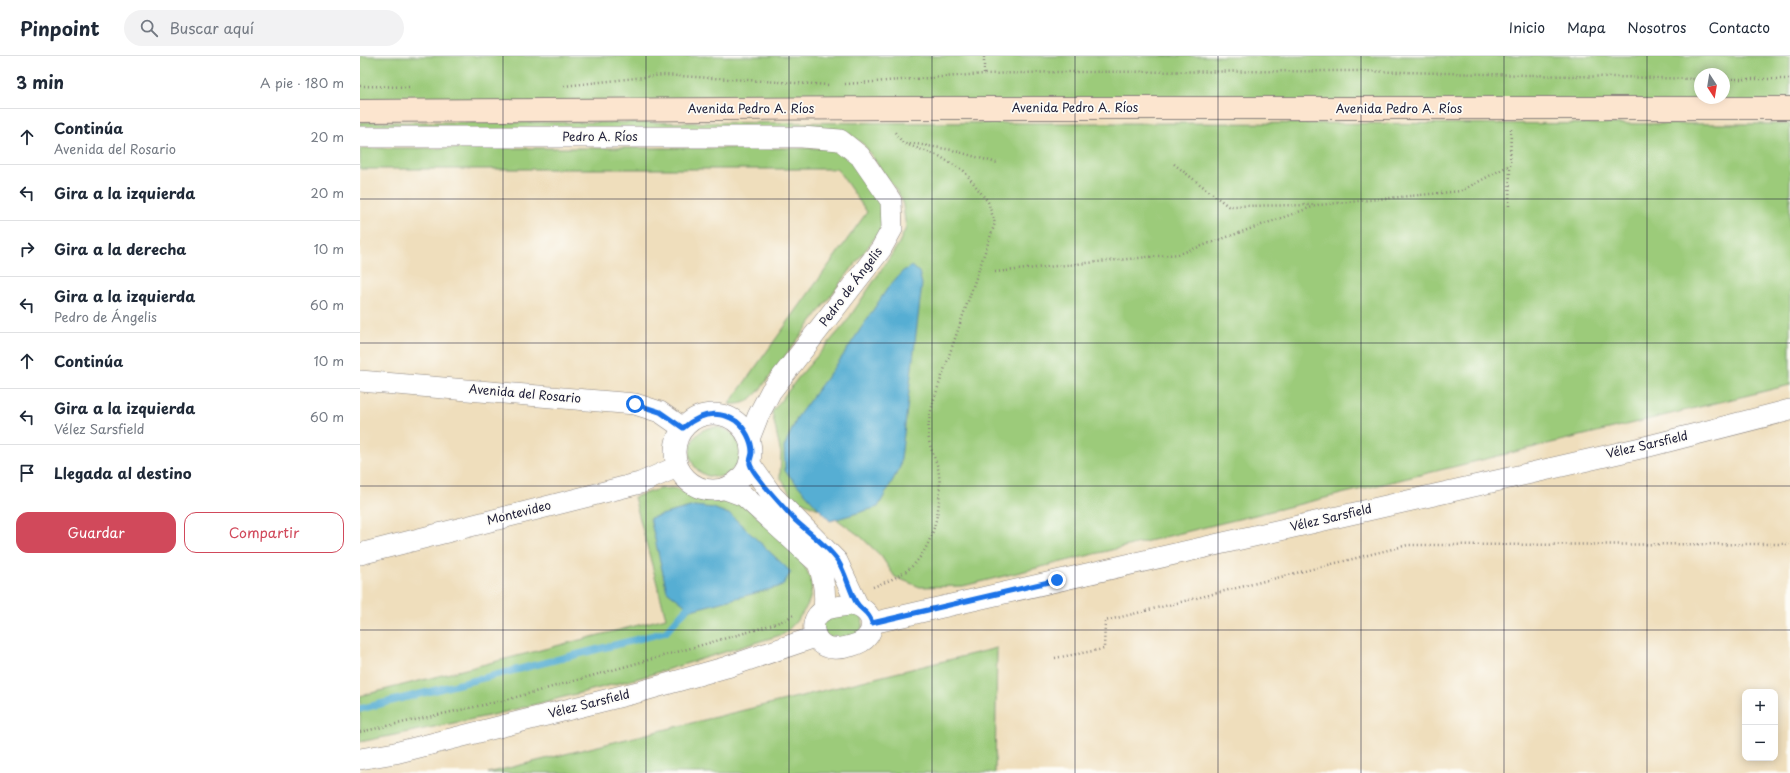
<!DOCTYPE html>
<html lang="es">
<head>
<meta charset="utf-8">
<style>
  body { margin:0; font-family:"Playpen Sans",sans-serif; background:#f2f2f3; color:#1f2937 }
  .controls { position:absolute; right:12px; bottom:12px; display:grid; overflow:hidden; border-radius:8px; box-shadow:0 2px 10px #0003 }
  .controls button { width:36px; height:36px; display:grid; place-items:center; padding:0; border:0; border-bottom:1px solid #e0e1e3; background:#fff; color:#1f2937; font:20px sans-serif }
  .compass { position:absolute; left:1334px; top:12px; width:36px; height:36px; border-radius:50%; background:#fff; box-shadow:0 2px 10px #0003; rotate:168deg }
  .stop { position:absolute; width:12px; height:12px; margin:-9px; border:3px solid #1a73e8; border-radius:50%; background:#fff }
  .stop.end { background:#1a73e8; border-color:#fff; box-shadow:0 1px 4px #0008 }
  .list { margin:0; padding:0; list-style:none }
  h2 { display:flex; justify-content:space-between; align-items:center; height:52px; margin:0; padding:0 16px; font-size:17px }
  h2 small { font-size:13px; font-weight:400; color:#747a83 }
  .list li { display:grid; grid-template-columns:26px 1fr auto; gap:12px; align-items:center; box-sizing:border-box; height:56px; padding:0 16px; border-top:1px solid #e0e1e3 }
  .list b { display:block; font-size:15px; white-space:nowrap }
  .list p { margin:0; font-size:13px; white-space:nowrap; color:#747a83 }
  .list em { font-size:13px; font-style:normal; color:#747a83 }
  .actions { display:flex; gap:8px; padding:12px 16px }
  .actions a { flex:1; padding:9px 0; border:1px solid #d1495b; border-radius:12px; text-align:center; font-size:14px; color:#d1495b }
  .actions .main { background:#d1495b; color:#fff }
  .icon { flex:none; width:22px; height:22px; fill:none; stroke:currentColor; stroke-width:2; stroke-linecap:round; stroke-linejoin:round }
  .map { position:relative; flex:none; width:1430px; height:717px; overflow:hidden }
  header { display:flex; align-items:center; gap:24px; box-sizing:border-box; height:56px; padding:0 20px; background:#fff; border-bottom:1px solid #e0e1e3 }
  header strong { font-size:19px }
  nav { display:flex; gap:22px; margin-inline-start:auto; font-size:14px }
  .search { width:280px; height:36px; background:#f2f2f3; display:flex; align-items:center; gap:10px; box-sizing:border-box; padding:0 14px; border-radius:22px; color:#747a83; font-size:15px }
  main { display:flex }
  aside { flex:1; background:#fff }
  .map>svg:first-child { display:block }
  .green { fill:#9ccb7a; stroke:#5f765a; fill-rule:evenodd }
  .water { fill:#56aed3; stroke:#3c6887 }
  .lines { fill:none; stroke-linecap:round; stroke-linejoin:round }
  .stream { stroke:#56aed3; stroke-width:7 }
  .street-casing { stroke:#88807c; stroke-width:22 }
  .secondary-casing { stroke:#88807c; stroke-width:24 }
  .path { stroke:#88807c; stroke-width:2.5; stroke-dasharray:1 3; stroke-linecap:butt }
  .street { stroke:#fff; stroke-width:21 }
  .secondary { stroke:#fce5cf; stroke-width:22 }
  .route { stroke:#1a73e8; stroke-width:5 }
  .grid { fill:none; stroke:#22223b; stroke-width:1; stroke-opacity:0.55 }
  .labels { text-anchor:middle; stroke-width:3.5; stroke-linejoin:round; paint-order:stroke }
  .street-label { font-size:12px; fill:#22223b; stroke:#fdfcf7 }
</style>
</head>
<body>
<header>
<strong>Pinpoint</strong>
<div class="search"><svg class="icon" aria-label="search" viewBox="0 0 24 24"><circle cx="10" cy="10" r="6"/><path d="M15 15l6 6"/></svg>Buscar aquí</div>
<nav><a>Inicio</a><a>Mapa</a><a>Nosotros</a><a>Contacto</a></nav>
</header>
<main>
<aside>
<h2>3 min<small>A pie · 180 m</small></h2>
<ul class="list">
<li><svg class="icon" aria-label="ahead" viewBox="0 0 24 24"><path d="M12 20V5M6 11l6-6 6 6"/></svg><div><b>Continúa</b><p>Avenida del Rosario</p></div><em>20 m</em></li>
<li><svg class="icon" aria-label="left" viewBox="0 0 24 24"><path d="M17 20v-9H6M10 6l-5 5 5 5"/></svg><div><b>Gira a la izquierda</b></div><em>20 m</em></li>
<li><svg class="icon" aria-label="right" viewBox="0 0 24 24"><path d="M7 20v-9h11M14 6l5 5-5 5"/></svg><div><b>Gira a la derecha</b></div><em>10 m</em></li>
<li><svg class="icon" aria-label="left" viewBox="0 0 24 24"><path d="M17 20v-9H6M10 6l-5 5 5 5"/></svg><div><b>Gira a la izquierda</b><p>Pedro de Ángelis</p></div><em>60 m</em></li>
<li><svg class="icon" aria-label="ahead" viewBox="0 0 24 24"><path d="M12 20V5M6 11l6-6 6 6"/></svg><div><b>Continúa</b></div><em>10 m</em></li>
<li><svg class="icon" aria-label="left" viewBox="0 0 24 24"><path d="M17 20v-9H6M10 6l-5 5 5 5"/></svg><div><b>Gira a la izquierda</b><p>Vélez Sarsfield</p></div><em>60 m</em></li>
<li><svg class="icon" aria-label="arrive" viewBox="0 0 24 24"><path d="M6 21V4h12l-3 4 3 4H6"/></svg><div><b>Llegada al destino</b></div></li>
</ul>
<div class="actions"><a class="main">Guardar</a><a>Compartir</a></div>
</aside>
<div class="map">
<svg width="1430" height="717" viewBox="0 0 1430 717">
  <rect width="100%" height="100%" fill="#fdfcf7"/>
  <filter id="ink" filterUnits="userSpaceOnUse"><feTurbulence type="fractalNoise" baseFrequency=".025" numOctaves="2"/><feDisplacementMap in="SourceGraphic" scale="8" xChannelSelector="R" yChannelSelector="G"/><feConvolveMatrix kernelMatrix="1 2 1 2 8 2 1 2 1" color-interpolation-filters="sRGB"/></filter>
  <filter id="wash" filterUnits="userSpaceOnUse"><feTurbulence type="fractalNoise" baseFrequency=".012" numOctaves="4" result="noise"/><feDisplacementMap in="SourceGraphic" scale="16" xChannelSelector="R" yChannelSelector="G"/><feGaussianBlur stdDeviation="0.9" result="paint"/><feColorMatrix in="noise" values="0 0 0 0 0 0 0 0 0 0 0 0 0 0 0 0 0 1.4 0 .05"/><feComposite in="paint" operator="in"/></filter>
  <g filter="url(#wash)">
    <rect width="100%" height="100%" fill="#efdebc"/>
    <path class="green" d="M0 0H1430V52L0 55ZM1340 18H1364V42H1340Z
      M0 66 1430 68V329L603 530 560 531 535 521 521 500 500 480 468 457 433 442 420 421 421 398 412 356 438 322 485 268 538 189 546 172 542 143 504 89 490 78 0 77Z
      M0 92H474L495 106 522 147 523 160 520 175 398 336C388 346 383 349 369 348L507 156 477 113H0Z
      M330 396a25 25 0 1 1 50 0a25 25 0 1 1-50 0Z
      M313 432C328 436 341 444 357 445 366 446 374 443 383 449 395 456 405 469 415 478 455 515 468 536 424 578L279 622 133 659 0 686V640L306 562 274 441 299 433Z
      M488 553 503 562 501 579 470 587 460 567Z
      M637 592 635 717H128Z"/>
    <path class="water" d="M552 210 559 216 562 228 540 411 518 451 470 465 425 415 424 391 438 360 482 301 529 230 543 215Z
      M334 450 353 452 371 459 431 516 422 530 331 554 307 535 290 462Z"/>
    <g class="lines">
      <path class="stream" d="M0 653 306 576 328 551"/>
    </g>
  </g>
  <g filter="url(#ink)">
    <g class="lines">
      <defs>
        <path id="street" d="M0 81H442L480 84 500 100 531 145 532 173 521 193 411 335 398 360 389 383
          M0 325 275 348 300 356 323 372
          M315 396a38 38 0 1 1 76 0a38 38 0 1 1-76 0Z
          M390 408 412 439 477 505 498 550
          M365 433 384 440 458 507C464 523 466 537 464 554
          M0 498 280 427 317 411
          M490 549C506 550 519 566 507 581 501 589 482 593 473 592 454 591 446 565 463 555 470 551 482 550 490 549Z
          M512 567 1285 391 1430 354
          M0 703 35 697 282 635 367 611 455 581"/>
        <path id="secondary" d="M0 55 529 52H1430"/>
      </defs>
      <use href="#street" class="street-casing"/>
      <use href="#secondary" class="secondary-casing"/>
      <path class="path" d="M624 18V0
        M1364 23H1430
        M485 28 624 18 699 16 999 15 1340 23
        M0 30 49 31
        M204 30 303 19 470 29
        M550 87 592 94 637 107
        M814 108 868 150 955 149
        M1149 150 1151 73
        M635 216 819 198 958 149 1101 135 1150 109
        M513 531C523 527 534 523 543 517 574 499 584 445 578 412 576 404 572 397 570 389 566 373 570 358 574 343L635 167 628 146 604 115 579 100 543 87 534 75
        M695 602 744 593 745 565 1048 489 1430 488
        M0 676 146 644 395 574 425 564 433 559"/>
      <use href="#street" class="street"/>
      <use href="#secondary" class="secondary"/>
    </g>
  </g>
  <g class="lines" filter="url(#ink)">
    <path class="route" d="M275 348 300 356 323 372C339 358 357 353 376 365 385 372 392 385 392 396 392 400 389 405 390 408 392 415 400 423 404 429 414 441 425 453 436 465 450 478 467 489 478 505 486 518 489 533 496 546 501 555 509 555 512 567L697 524"/>
  </g>
  <path class="grid" d="M143 0V717M286 0V717M429 0V717M572 0V717M715 0V717M858 0V717M1001 0V717M1144 0V717M1287 0V717M0 143H1430M0 287H1430M0 430H1430M0 574H1430"/>
  <g class="labels">
    <g class="street-label">
      <text x="715" y="56">Avenida Pedro A. Ríos</text>
      <text x="391" y="57">Avenida Pedro A. Ríos</text>
      <text x="1039" y="57">Avenida Pedro A. Ríos</text>
      <text x="240" y="85">Pedro A. Ríos</text>
      <text transform="translate(491 231) rotate(-53)" y="4">Pedro de Ángelis</text>
      <text transform="translate(165 338) rotate(5)" y="4">Avenida del Rosario</text>
      <text transform="translate(1287 389) rotate(-13)" y="4">Vélez Sarsfield</text>
      <text transform="translate(159 457) rotate(-14)" y="4">Montevideo</text>
      <text transform="translate(971 462) rotate(-13)" y="4">Vélez Sarsfield</text>
      <text transform="translate(229 648) rotate(-14)" y="4">Vélez Sarsfield</text>
    </g>
  </g>
</svg>
<div class="controls">
<button>+</button>
<button>−</button>
</div>
<svg class="compass" viewBox="-18 -18 36 36"><path d="M0-13l5 13h-10z" fill="#e53935"/><path d="M0 13l5-13h-10z" fill="#747a83"/></svg>
<div class="stop" style="left:275px;top:348px"></div>
<div class="stop end" style="left:697px;top:524px"></div>
</div>
</main>
</body>
</html>
